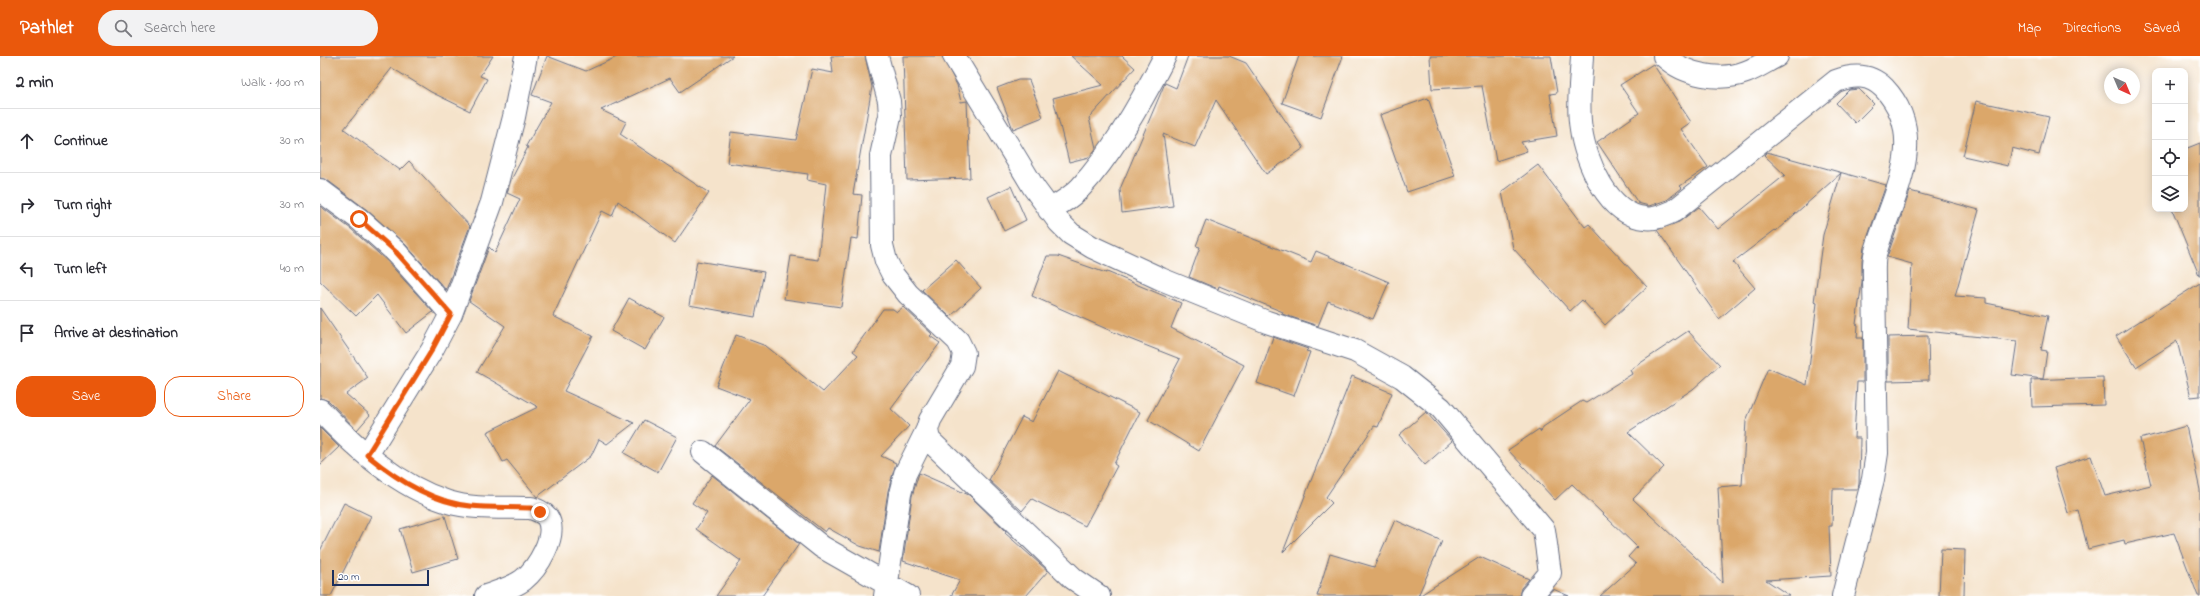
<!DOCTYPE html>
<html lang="en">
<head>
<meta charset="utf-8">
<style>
  body { margin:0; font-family:"Indie Flower",sans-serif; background:#f2f2f3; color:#2b2b33 }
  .controls { position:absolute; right:12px; top:12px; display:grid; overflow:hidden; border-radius:8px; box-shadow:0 2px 10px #0003 }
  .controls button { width:36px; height:36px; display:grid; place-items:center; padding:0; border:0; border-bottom:1px solid #e1e1e2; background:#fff; color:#2b2b33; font:20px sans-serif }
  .compass { position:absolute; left:1784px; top:12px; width:36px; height:36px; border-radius:50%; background:#fff; box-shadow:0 2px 10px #0003; rotate:136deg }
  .scale { position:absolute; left:12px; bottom:10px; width:97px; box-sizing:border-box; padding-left:4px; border:2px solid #1b2f5e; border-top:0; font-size:11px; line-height:14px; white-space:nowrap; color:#1b2f5e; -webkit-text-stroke:3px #fff; paint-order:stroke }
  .stop { position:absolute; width:12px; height:12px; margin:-9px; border:3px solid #ea580c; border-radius:50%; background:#fff }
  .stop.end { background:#ea580c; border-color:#fff; box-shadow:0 1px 4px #0008 }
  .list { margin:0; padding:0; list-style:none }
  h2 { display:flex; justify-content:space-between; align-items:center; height:52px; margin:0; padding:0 16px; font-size:17px }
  h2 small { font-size:13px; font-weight:400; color:#7c7c81 }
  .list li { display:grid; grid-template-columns:26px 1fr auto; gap:12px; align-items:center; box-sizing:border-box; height:64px; padding:0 16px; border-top:1px solid #e1e1e2 }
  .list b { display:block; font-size:15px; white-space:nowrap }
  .list em { font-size:13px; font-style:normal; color:#7c7c81 }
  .actions { display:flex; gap:8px; padding:12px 16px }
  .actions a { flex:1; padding:9px 0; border:1px solid #ea580c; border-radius:16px; text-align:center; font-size:14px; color:#ea580c }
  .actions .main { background:#ea580c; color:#fff }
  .icon { flex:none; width:22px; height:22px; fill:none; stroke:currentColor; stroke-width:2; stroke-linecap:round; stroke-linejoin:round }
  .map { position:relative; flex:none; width:1880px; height:540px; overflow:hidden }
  header { display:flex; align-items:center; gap:24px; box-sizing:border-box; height:56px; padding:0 20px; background:#ea580c; color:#fff }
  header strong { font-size:19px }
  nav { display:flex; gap:22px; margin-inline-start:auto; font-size:14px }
  .search { width:280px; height:36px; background:#f2f2f3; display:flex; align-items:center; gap:10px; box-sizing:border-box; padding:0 14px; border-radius:22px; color:#7c7c81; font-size:15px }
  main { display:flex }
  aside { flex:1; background:#fff }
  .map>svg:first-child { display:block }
  .building { fill:#dba76b }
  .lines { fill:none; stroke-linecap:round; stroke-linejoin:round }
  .minor-casing { stroke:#676e84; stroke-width:24 }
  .minor { stroke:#fff; stroke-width:22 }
  .route { stroke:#ea580c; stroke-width:5 }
</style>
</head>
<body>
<header>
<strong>Pathlet</strong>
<div class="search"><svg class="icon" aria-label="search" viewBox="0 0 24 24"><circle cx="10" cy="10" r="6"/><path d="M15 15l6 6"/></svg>Search here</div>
<nav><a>Map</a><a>Directions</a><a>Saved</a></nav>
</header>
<main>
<aside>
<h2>2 min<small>Walk · 100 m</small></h2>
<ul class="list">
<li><svg class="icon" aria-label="ahead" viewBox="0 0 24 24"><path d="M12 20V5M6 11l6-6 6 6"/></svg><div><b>Continue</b></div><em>30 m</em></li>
<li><svg class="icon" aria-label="right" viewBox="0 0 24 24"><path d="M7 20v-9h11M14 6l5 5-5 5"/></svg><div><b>Turn right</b></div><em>30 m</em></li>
<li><svg class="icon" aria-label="left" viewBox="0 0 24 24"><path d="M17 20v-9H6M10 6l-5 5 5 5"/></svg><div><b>Turn left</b></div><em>40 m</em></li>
<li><svg class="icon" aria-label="arrive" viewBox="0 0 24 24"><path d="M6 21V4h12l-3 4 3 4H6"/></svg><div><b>Arrive at destination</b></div></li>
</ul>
<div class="actions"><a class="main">Save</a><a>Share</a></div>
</aside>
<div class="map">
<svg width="1880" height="540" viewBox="0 0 1880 540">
  <rect width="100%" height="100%" fill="#fff"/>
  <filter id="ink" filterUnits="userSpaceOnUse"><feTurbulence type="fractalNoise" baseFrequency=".025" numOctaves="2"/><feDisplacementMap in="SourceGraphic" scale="8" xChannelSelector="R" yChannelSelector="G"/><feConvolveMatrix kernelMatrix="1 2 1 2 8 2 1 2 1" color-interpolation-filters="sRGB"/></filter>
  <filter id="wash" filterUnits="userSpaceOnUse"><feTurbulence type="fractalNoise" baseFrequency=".012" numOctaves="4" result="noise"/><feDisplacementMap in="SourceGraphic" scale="16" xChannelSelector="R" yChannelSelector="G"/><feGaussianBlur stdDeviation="0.9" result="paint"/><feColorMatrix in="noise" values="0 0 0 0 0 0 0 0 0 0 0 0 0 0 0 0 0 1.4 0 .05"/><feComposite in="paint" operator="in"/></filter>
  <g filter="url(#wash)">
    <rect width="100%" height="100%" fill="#f5e3cb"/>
    <g id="blocks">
      <path class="building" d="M0 0H173L160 20 167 23 150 55 111 36 72 12 24 73 80 114 89 105 150 170 126 234 85 188 47 154 7 124 0 122Z
        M227 0 266 15 299 0H413L360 36 350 22 281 54 306 66 300 78 389 137 355 187 298 145 292 160 282 155 233 260 273 280 244 335 314 367 287 388 279 383 271 400 217 441 187 404 183 406 167 376 218 351 157 316 185 270 149 245 169 191 175 197 200 143 187 137 191 124 208 91 206 90 231 46 212 39Z
        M511 0H545L552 31 533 138 542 139 538 183 531 182 521 251 464 243 471 200 498 204 506 128 487 124 488 118 407 107 411 76 476 84 492 13 513 17Z
        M583 0H622L637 29 641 46 647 45 650 122 587 124Z
        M751 0H802L815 12 769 62 776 92 775 94 769 101 749 106 733 42 783 29Z
        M868 0H909L926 7 984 92 946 118 896 44 875 91 843 78 853 150 802 157 800 133 845 27 856 32Z
        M979 0H1023L1001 61 962 47Z
        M1110 0H1231L1237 37 1230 38 1237 80 1201 86 1207 95 1176 105 1162 30 1112 33Z
        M1333 8 1371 66 1361 73 1388 111 1360 130 1362 132 1347 144 1329 150 1318 147 1277 86 1319 57 1300 29Z
        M698 24H709L723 61 693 73 677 32Z
        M1539 33 1554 48 1535 67 1516 47 1529 34Z
        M1108 42 1135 120 1087 136 1060 59Z
        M1656 45 1729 61 1719 99 1692 92 1688 110 1643 100Z
        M1880 87V219H1879L1852 153H1865V93Z
        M1447 96 1566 129 1544 191 1542 204V226L1536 268 1538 269 1537 282H1543V326H1537L1534 382H1540L1539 428 1538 433H1513L1512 470H1509L1511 520 1446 524 1470 540H1280L1316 508 1308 501 1317 491 1252 428 1235 444 1188 394 1219 373 1221 376 1223 371 1262 345 1266 347 1312 318 1310 314 1368 275 1400 309 1373 333 1308 376 1344 411 1313 443 1403 527 1398 431 1422 429 1426 365 1448 312 1487 329 1497 247 1494 246 1503 179 1521 117 1456 175 1455 174 1413 206 1435 232 1399 263 1337 174 1359 166 1379 151 1398 173 1465 119 1444 99Z
        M1218 109 1265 171 1269 168 1327 231 1285 269 1262 244 1250 255 1193 192 1182 136Z
        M691 130 706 164 684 175 668 141Z
        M1590 135 1659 154 1635 240 1666 242V247L1728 260 1721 294 1727 295 1723 323 1692 319 1697 285 1588 273 1592 208 1567 201Z
        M0 150 31 173 67 205 113 256 86 277 57 239 36 260 0 225Z
        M886 164 991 206 996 195 1069 226 1053 263 1008 245 998 270 962 258 963 256 899 230 898 233 869 221 880 191 876 190Z
        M727 200H738L786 217 787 216 861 247 851 272 924 309 879 395 828 364 860 303 807 282 712 240Z
        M636 204 661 232 630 261 602 234Z
        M377 205 444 216 435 261 369 249Z
        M1880 227V340L1871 341 1857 285 1816 311 1796 280Z
        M309 242 344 261 325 294 291 275Z
        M583 251 612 278 610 280 620 287 571 353 589 370 561 400 576 407 568 435 559 496 540 490 508 472 505 476 395 390 430 343 396 330 416 279 446 290 503 336 538 299 533 295 563 253H573L577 256Z
        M0 252 48 322 26 338 50 359 37 374 9 345 0 342Z
        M1608 280 1609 324 1568 325V281Z
        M953 281 988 293 986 295 990 296 974 340 937 327Z
        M738 315 820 356 794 408 797 410 765 470 712 443 702 455 669 424 702 361 712 366Z
        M1032 320 1072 337 1058 371 1054 370 1006 441 1012 447 963 496Z
        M1783 321 1784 349 1712 351 1711 324Z
        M1106 356 1132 385 1105 409 1079 379Z
        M324 364 357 381 338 416 304 397Z
        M1866 370 1880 434V540H1878L1854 477 1805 488 1804 484 1768 493 1758 454 1748 457 1734 412 1771 400 1785 440 1831 429 1820 383Z
        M0 372 19 391 0 409Z
        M599 417 649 439 686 475 685 477 728 515 706 540H631L640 524 583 505 592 440Z
        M392 419 479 488 442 540H396L421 505 376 473 387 457 372 447Z
        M24 447 51 460 11 540H0V495Z
        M125 460 138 503 93 516 80 473Z
        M1075 464 1122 485 1098 540H997L1010 498 1054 511Z
        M1621 493 1645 494 1644 540H1619Z
        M1160 501 1209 523 1201 532 1199 540H1099Z
        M1233 533 1249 540H1227Z"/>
    </g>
  </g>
  <g filter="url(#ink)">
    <use href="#blocks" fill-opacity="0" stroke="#676e84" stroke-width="1"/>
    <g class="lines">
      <defs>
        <path id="minor" d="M557 0 569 45 570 60 561 100 562 189 566 205 573 219 588 238 638 285 644 297 642 310 610 364 607 374 609 384 754 523 779 540
          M634 0 714 132 739 166 751 178 772 191 841 223 947 266 1035 295 1082 321 1121 352 1224 474 1230 517 1211 540
          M1262 0C1261 23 1257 50 1261 73 1265 104 1288 159 1325 162 1335 164 1345 159 1354 155L1516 25C1534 18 1550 18 1564 32 1611 82 1571 142 1556 195 1553 204 1554 214 1554 223L1557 397 1553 423 1523 540
          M1344 0C1364 19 1400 26 1426 16 1437 12 1447 5 1457 0
          M0 134 39 163 76 196 131 258
          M729 154C741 147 752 141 761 131 794 95 823 43 845 0
          M0 354C36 392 77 430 128 446 154 454 184 451 211 452 217 454 223 456 227 461 239 479 217 513 203 524 192 532 179 535 166 540
          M383 396 502 491 588 540
          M47 399 112 294 131 258 172 146 194 61 206 0
          M565 540 580 438 585 418 607 374"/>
      </defs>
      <use href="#minor" class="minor-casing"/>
      <use href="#minor" class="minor"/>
    </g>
  </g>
  <g class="lines" filter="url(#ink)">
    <path class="route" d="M39 163 76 196 131 258 112 294 47 399C76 423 111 446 150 450 170 452 191 451 211 452L220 456"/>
  </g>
</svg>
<div class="controls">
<button>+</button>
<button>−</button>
<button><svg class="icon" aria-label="locate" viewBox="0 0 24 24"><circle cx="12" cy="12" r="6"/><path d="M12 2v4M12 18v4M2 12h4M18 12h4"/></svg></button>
<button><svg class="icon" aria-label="layers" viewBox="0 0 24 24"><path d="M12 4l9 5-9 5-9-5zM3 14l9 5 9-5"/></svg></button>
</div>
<svg class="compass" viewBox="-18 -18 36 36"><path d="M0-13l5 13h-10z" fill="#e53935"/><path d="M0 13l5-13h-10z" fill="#7c7c81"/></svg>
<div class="scale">20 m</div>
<div class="stop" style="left:39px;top:163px"></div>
<div class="stop end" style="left:220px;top:456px"></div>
</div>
</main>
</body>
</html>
